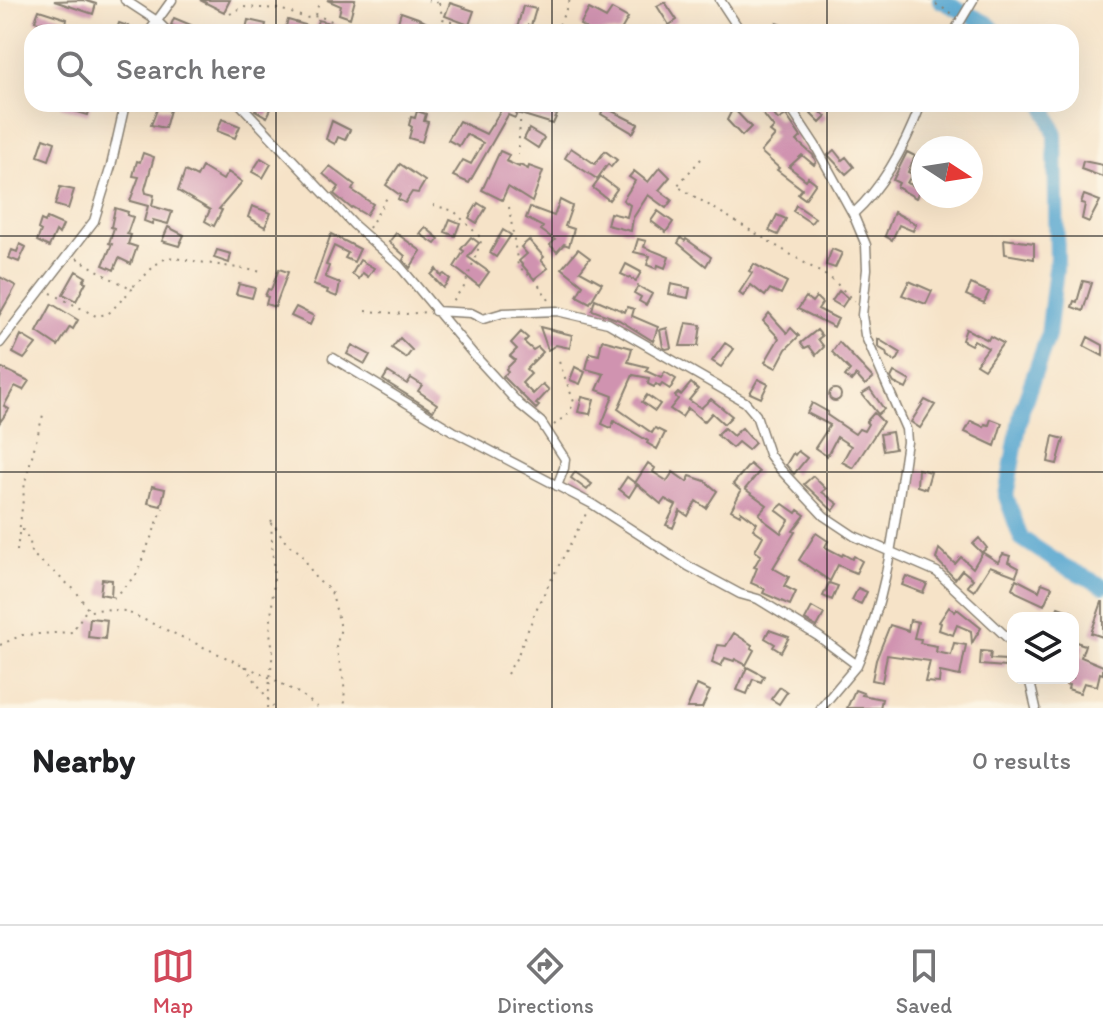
<!DOCTYPE html>
<html lang="en">
<head>
<meta charset="utf-8">
<style>
  body { margin:0; font-family:Itim,sans-serif; background:#f2f2f2; color:#202124 }
  .controls { position:absolute; right:24px; bottom:24px; display:grid; overflow:hidden; border-radius:16px; box-shadow:0 8px 32px #0002 }
  .controls button { width:72px; height:72px; display:grid; place-items:center; padding:0; border:0; border-bottom:2px solid #e0e0e0; background:#fff; color:#202124; font:40px sans-serif }
  .compass { position:absolute; left:911px; top:136px; width:72px; height:72px; border-radius:50%; background:#fff; box-shadow:0 8px 32px #0002; rotate:102deg }
  .list { margin:0; padding:0; list-style:none }
  h2 { display:flex; justify-content:space-between; align-items:center; height:104px; margin:0; padding:0 32px; font-size:34px }
  h2 small { font-size:26px; font-weight:400; color:#757577 }
  .icon { flex:none; width:44px; height:44px; fill:none; stroke:currentColor; stroke-width:2; stroke-linecap:round; stroke-linejoin:round }
  .map { position:relative; flex:none; width:1103px; height:708px; overflow:hidden }
  .search { position:absolute; background:#fff; box-shadow:0 8px 32px #0002; left:24px; right:24px; top:24px; height:88px; display:flex; align-items:center; gap:20px; box-sizing:border-box; padding:0 28px; border-radius:24px; color:#757577; font-size:30px }
  .sheet { height:216px; background:#fff }
  nav { display:flex; justify-content:space-around; align-items:center; box-sizing:border-box; height:112px; border-top:2px solid #e0e0e0; background:#fff; font-size:22px; color:#757577 }
  nav a { display:grid; justify-items:center; gap:4px }
  nav .on { color:#d1495b }
  .map>svg:first-child { display:block }
  .lines { fill:none; stroke-linecap:round; stroke-linejoin:round }
  .river { stroke:#55a6d0; stroke-width:16 }
  .building { fill:#d093b0 }
  .street-casing { stroke:#898072; stroke-width:11 }
  .path { stroke:#898072; stroke-width:2; stroke-dasharray:2 6; stroke-linecap:butt }
  .street { stroke:#fff; stroke-width:8 }
  .grid { fill:none; stroke:#1c1c1c; stroke-width:2; stroke-opacity:0.55 }
</style>
</head>
<body>
<div class="map">
<svg width="1103" height="708" viewBox="0 0 1103 708">
  <rect width="100%" height="100%" fill="#fcf5e5"/>
  <filter id="ink" filterUnits="userSpaceOnUse"><feTurbulence type="fractalNoise" baseFrequency=".0125" numOctaves="2"/><feDisplacementMap in="SourceGraphic" scale="16" xChannelSelector="R" yChannelSelector="G"/><feConvolveMatrix kernelMatrix="1 2 1 2 8 2 1 2 1" color-interpolation-filters="sRGB"/></filter>
  <filter id="wash" filterUnits="userSpaceOnUse"><feTurbulence type="fractalNoise" baseFrequency=".006" numOctaves="4" result="noise"/><feDisplacementMap in="SourceGraphic" scale="32" xChannelSelector="R" yChannelSelector="G"/><feGaussianBlur stdDeviation="1.8" result="paint"/><feColorMatrix in="noise" values="0 0 0 0 0 0 0 0 0 0 0 0 0 0 0 0 0 1.4 0 .05"/><feComposite in="paint" operator="in"/></filter>
  <g filter="url(#wash)">
    <rect width="100%" height="100%" fill="#f6e3c8"/>
    <g class="lines">
      <path class="river" d="M940 0 988 24 996 32
        M1044 104 1055 134 1057 260 1048 336 1022 409 1006 496 1021 538 1060 564 1103 586"/>
    </g>
    <g id="blocks">
      <path class="building" d="M84 0 96 4 93 14 54 1Z
        M200 0H230L224 12Z
        M327 0H355L350 18 339 14 341 6Z
        M665 2 677 20 669 25 657 6Z
        M450 3 474 11 469 25 445 16Z
        M523 6 536 9 531 26 528 25 526 32H516Z
        M589 9 606 18 612 9 628 18 620 32H592L580 25Z
        M39 10 67 19 65 30 35 21Z
        M401 12 418 18 443 32H428L406 22 403 32H395Z
        M174 18 191 25 188 32 171 25Z
        M248 20 266 24 264 32 246 29Z
        M288 20 305 25 303 32H292L293 28 286 26Z
        M318 20 341 26 339 32 315 30Z
        M119 23 142 31V32H116Z
        M776 23 799 30V32L774 31Z
        M61 104H91L88 115 60 107Z
        M258 104 272 107 267 117 255 110Z
        M505 104 529 109 530 104H561L555 114 557 115 553 124 517 113 515 118 508 115 469 183 453 176 463 160 471 164 483 143 466 134 459 146 448 140 459 121 486 134Z
        M755 104H765L778 120 786 115 801 137 797 141 813 155 816 162 814 165 802 155 789 167 806 180 808 177 816 183 805 199 798 194 802 189 777 170 779 168 761 152 775 136 770 132 774 128Z
        M816 104H824L820 111 826 117 820 123 811 114Z
        M158 107 170 110 165 128 151 125Z
        M604 107 638 124 633 133 601 114Z
        M733 108 751 127 742 136 727 120Z
        M417 111 426 114 424 121 428 122 422 142 409 138 412 127 409 125 411 117 415 118Z
        M222 119 240 126 235 138 217 131Z
        M332 121 350 130 345 140 338 137 335 144 326 139Z
        M529 129 544 138 538 148 524 139Z
        M44 138 55 142 49 160 38 156Z
        M571 148 595 164 605 151 617 160 611 167 608 164 597 179 565 158Z
        M834 150 842 160 846 157 854 167 846 174 828 155Z
        M500 151 509 155 506 161 519 167 520 165 528 169 529 166 543 171 532 202 508 187 502 200 482 190Z
        M907 152 915 156 908 172 912 174 907 183 920 188 916 198 897 187 899 183 893 180Z
        M143 153 154 157 145 189 146 193 154 195 152 206 172 212 168 224 153 220 152 224 144 221 148 206 130 201 139 177 133 176 137 161 140 162Z
        M261 158 271 164 263 178 252 172Z
        M1083 161 1103 165V177L1081 169Z
        M400 164 425 181 418 193 412 192 405 203 398 199 400 195 386 185Z
        M330 166 355 185 352 190 373 204 366 215 352 207 351 208 334 194 339 187 323 174Z
        M202 167 223 180 228 172 242 182 219 209 222 210 214 226 205 221 210 210 178 191 185 171 197 177Z
        M660 167 670 177 659 190 672 200 666 208 648 195 633 218 631 231 607 225 610 213 627 217 630 205 623 200 635 181 629 177 634 171 648 182Z
        M601 177 617 189 609 200 593 188Z
        M60 187 74 190 68 209 55 205Z
        M1084 195 1100 201 1089 222 1082 219 1085 204 1081 203Z
        M560 200 572 206 565 226 574 229 569 246 564 244 557 252 550 245 555 240 541 230 543 227 526 218 530 207 554 216Z
        M478 203 486 208 477 223 469 218Z
        M796 205 815 218 811 223 793 211Z
        M252 206 271 213 265 227 248 217Z
        M115 208 128 212 127 215 133 217 127 234 131 235 128 244 137 247 131 264 119 258 114 270 103 265 112 244 109 243 114 228 111 227Z
        M658 211 673 222 666 232 651 221Z
        M894 212 916 224 913 231 899 225 892 240 885 236Z
        M777 215 786 219 778 235 769 231Z
        M47 218 63 225 59 234 56 231 49 247 37 241 41 231 38 229 41 220 45 222Z
        M450 219 460 223 455 236 445 232Z
        M168 227 184 235 179 246 162 241Z
        M425 227 439 239 435 244 420 234Z
        M503 230 511 235 496 257 490 253Z
        M396 233 421 251 410 268 403 260 405 256 389 242Z
        M331 234 360 249 354 262 345 258 348 253 334 246 326 265 329 266 325 277 340 283 337 297 327 293 328 290 313 285Z
        M471 237 479 243 468 257 489 272 479 286 454 267 464 251 461 249Z
        M681 238 685 241 686 239 711 257 706 266 678 243Z
        M638 239 646 241 644 247 669 257 665 268 658 265 657 269 647 265 650 256 634 252Z
        M1004 239 1034 243V259L1005 254Z
        M529 240 544 257 541 260 548 268 534 279 519 261 527 254 521 247Z
        M20 244 26 247 19 262 9 258 12 250 17 252Z
        M578 249 590 258 580 271 602 283 590 303 577 296 583 285 562 268Z
        M832 249 842 253 835 268 826 265Z
        M217 250 231 254 229 263 214 258Z
        M360 260 374 268 368 277 363 273 359 279 352 274Z
        M626 264 641 272 636 281 621 274Z
        M754 264 787 282 781 294 770 289 765 296 751 285 743 296 739 293 752 273 749 271Z
        M279 269 288 272 275 307 266 304 268 297 265 296 268 289 271 290Z
        M436 269 441 276 444 274 450 279 443 288 431 275Z
        M76 271 86 277 83 281 86 282 76 301 63 294Z
        M0 277 16 286 0 314Z
        M909 281 932 291 926 304 902 295Z
        M1083 281 1092 283 1083 311 1072 307 1074 301 1077 302Z
        M239 284 255 288 252 298 236 294Z
        M671 284 690 288 688 298 669 294Z
        M971 284 989 292 984 303 966 295Z
        M638 286 652 294 646 305 639 301 641 297 634 293Z
        M839 291 848 298 842 307 832 301Z
        M806 297 812 302 816 297 822 303 818 309 838 319 834 327 798 309Z
        M595 299 625 312 627 307 634 309 632 316 658 327 653 341 619 320 592 310Z
        M52 304 78 320 73 329 70 327 58 346 37 332Z
        M296 307 314 316 310 325 291 316Z
        M769 313 787 333 791 328 799 336 786 349 776 368 765 362 779 338 763 321Z
        M686 323 701 325 698 346H680Z
        M540 327 572 335 570 348 556 345 548 350Z
        M667 328 671 348 666 349 663 347 660 330Z
        M966 329 988 340 990 336 1003 343 984 369 976 364 988 348 974 340 971 345 962 340Z
        M817 330 822 336 818 339 824 347 816 355 809 346 805 348 801 343Z
        M521 332 528 338 524 342 533 350 538 347 543 352 526 369 531 374 522 383 533 394 543 384 549 390 536 404 539 406 536 409 503 376 508 372 506 369 515 360 510 356 517 349 511 343Z
        M21 335 36 344 24 359 13 353Z
        M1088 337 1103 345V356L1084 346Z
        M400 338 412 350 406 358 392 348Z
        M878 339 901 353 898 359 895 361 887 356 886 352 878 347Z
        M602 340 632 348 628 362 648 367 646 371 661 378 665 372 676 379 670 389 662 384 660 387 656 384 654 387 648 384 649 378 633 375 618 409 652 433 655 428 665 433 657 449 647 443 648 441 614 421 611 428 602 424 613 396 597 390 604 374 586 369 590 353 599 355Z
        M839 342 873 378 865 385 856 375 851 381 845 376 850 370 832 352Z
        M725 343 734 349 721 367 712 361Z
        M352 345 370 355 365 364 347 354Z
        M575 367 585 372 580 384 570 380Z
        M2 368 29 381 23 390 15 386 4 406 9 409 0 422V372Z
        M388 372 407 384 411 378 422 385 418 391 437 404 433 411 383 380Z
        M894 372 910 381 906 389 894 383 891 378Z
        M758 379 768 384 761 398 750 393Z
        M691 383 698 389 689 400 701 408 711 399 732 416 724 424 712 413 704 422 688 408 682 417 670 409 678 399 675 396 678 393 681 395Z
        M829 395a6 6 0 1 1 12 0a6 6 0 1 1-12 0Z
        M870 389 884 409 878 414 862 394Z
        M647 395 660 404 655 411 642 402Z
        M582 397 594 400 590 414 578 412Z
        M925 400 935 405 920 428 911 422Z
        M812 403 828 412 827 415 855 434 859 429 864 431 868 424 866 422 874 413 883 422 853 468 842 462 851 446 837 437 827 456 815 448 830 425 807 413Z
        M991 419 1002 423 995 446 965 432 971 421 984 427 985 424 989 425Z
        M724 428 733 436 742 428 755 443 748 450 738 442 732 448 717 435Z
        M892 432 895 449 883 451 880 434Z
        M1053 436 1064 439 1057 464 1048 462Z
        M798 451 807 458 794 474 786 465 793 453 795 455Z
        M648 463 655 468 653 472 667 481 673 472 687 482 690 476 705 481 717 491 706 508 696 501 688 516 680 511 673 528 666 525 676 505 665 499 661 504 637 484 629 497 619 489 627 477 635 483Z
        M750 464 759 472 745 489 767 505 759 514 765 521 781 533 789 520 776 510 783 504 796 513 798 510 805 515 793 531 795 532 773 568 789 577 784 586 796 592 790 605 763 593 765 589 751 583 757 568 754 567 761 555 755 551 763 536 753 529 757 523 741 511 740 515 731 510 741 491 733 484Z
        M918 469 931 472 926 489 917 486Z
        M575 472 592 484 587 490 571 478Z
        M813 476 826 489 822 492 838 504 833 511 804 484Z
        M152 486 165 489 161 506 148 503Z
        M816 533 828 541 825 547 842 556 843 554 852 559 854 556 862 561 856 573 838 565 830 581 799 560Z
        M979 538 987 548 982 552 998 562 1003 554 1010 556 1008 562 1019 568 1016 576 990 566 974 591 967 586 973 579 962 570 955 579 936 559 939 549 955 564 961 557 973 568 982 553 973 544Z
        M906 576 927 584 923 593 902 585Z
        M102 579 112 580 111 596 100 594Z
        M1016 579 1039 591 1042 583 1052 587 1044 605 1016 592 1012 588Z
        M829 583 838 586 832 600 823 596Z
        M858 588 867 592 861 604 852 600Z
        M1102 602H1103V637L1091 633Z
        M812 607 824 614 817 627 805 620Z
        M949 607 955 612 957 609 981 628 972 643 971 631 957 625 953 635 939 630 941 623 939 622Z
        M1058 607 1072 612 1069 618H1054Z
        M90 618 107 620 105 639 88 637Z
        M910 620 918 622 914 638 921 639 920 643 937 646 936 652 951 655 954 643 966 645 960 676 940 672 939 683 925 682 930 661 887 655 882 682 872 680 876 660 890 625 908 631Z
        M769 630 789 637 781 652 773 647 775 644 765 638Z
        M734 633 752 645 751 648 754 650 746 665 735 659 734 661 725 658 721 666 712 662 718 645 726 646Z
        M1073 641 1085 645 1081 657 1103 666V674L1100 673 1097 686 1084 683 1080 693 1068 689 1069 685 1053 682 1052 686 1042 684 1043 678H1073Z
        M981 651 991 652 990 659 1006 660 1005 667 980 665Z
        M747 667 764 676 761 682 753 679 747 694 737 690Z
        M697 685 710 691 702 708H687Z
        M780 687 787 692 779 704 771 699Z
        M855 690 863 693 862 695 882 699 880 708H847Z"/>
    </g>
  </g>
  <g filter="url(#ink)">
    <use href="#blocks" fill-opacity="0" stroke="#898072" stroke-width="2"/>
    <g class="lines">
      <defs>
        <path id="street" d="M125 0 157 21 168 32
          M720 0 741 32
          M149 32 172 0
          M954 32 973 0
          M240 104 354 225 398 264 474 355 519 404 541 422 565 459 564 468 557 486
          M788 104 815 145 853 214 866 245 867 269 862 315 865 335 906 429 907 442C895 518 889 595 857 665
          M853 214C885 185 906 144 921 104
          M435 311 471 313 483 319 503 313 557 311 608 323 745 402 756 415 769 454 780 469 824 516 854 536 937 572 1013 643
          M0 343 94 221 111 166 125 104
          M333 358 453 431 592 504 688 566 740 594 758 599 818 636 857 665 821 708
          M1029 678 1036 708"/>
      </defs>
      <use href="#street" class="street-casing"/>
      <path class="path" d="M428 0 439 3 441 0
        M929 0 953 14
        M439 3 443 19 480 32
        M230 14 242 7 280 9 306 18 318 16 362 32
        M315 15 320 0
        M556 32 570 0
        M518 155C518 143 522 111 520 104
        M701 159 677 186 833 280 855 302
        M433 205 454 211 482 239 464 287 449 304
        M509 207 518 266 536 281 551 303
        M369 228 389 194
        M77 258 110 278 129 287 136 285 155 265 168 257 263 272
        M51 293 96 316 108 314 135 286
        M366 311 406 314 426 312
        M554 425 569 413 574 402 558 359
        M271 520 287 544 301 553 316 579 331 591 341 628 336 647 344 682 345 708
        M22 529 30 541 31 553 76 591 89 611
        M17 551 25 482 43 415
        M113 598 136 575 163 508
        M0 645 22 635 72 632 85 612 104 609 125 611 273 679 300 694 319 708
        M245 666 274 708
        M507 674 517 657 539 603 587 512
        M267 708 273 650 270 633 274 579 271 521"/>
      <use href="#street" class="street"/>
    </g>
  </g>
  <path class="grid" d="M276 0V32M552 0V32M827 0V32M276 104V708M552 104V708M827 104V708M0 236H1103M0 472H1103"/>
</svg>
<div class="controls">
<button><svg class="icon" aria-label="layers" viewBox="0 0 24 24"><path d="M12 4l9 5-9 5-9-5zM3 14l9 5 9-5"/></svg></button>
</div>
<svg class="compass" viewBox="-18 -18 36 36"><path d="M0-13l5 13h-10z" fill="#e53935"/><path d="M0 13l5-13h-10z" fill="#757577"/></svg>
<div class="search"><svg class="icon" aria-label="search" viewBox="0 0 24 24"><circle cx="10" cy="10" r="6"/><path d="M15 15l6 6"/></svg>Search here</div>
</div>
<section class="sheet">
<h2>Nearby<small>0 results</small></h2>
<ul class="list">
</ul>
</section>
<nav>
<a class="on"><svg class="icon" aria-label="map" viewBox="0 0 24 24"><path d="M3 6l6-2 6 2 6-2v14l-6 2-6-2-6 2zM9 4v14M15 6v14"/></svg>Map</a>
<a><svg class="icon" aria-label="directions" viewBox="0 0 24 24"><path d="M12 3l9 9-9 9-9-9zM9 14v-3h6M13 9l2 2-2 2"/></svg>Directions</a>
<a><svg class="icon" aria-label="saved" viewBox="0 0 24 24"><path d="M7 4h10v16l-5-4-5 4z"/></svg>Saved</a>
</nav>
</body>
</html>
